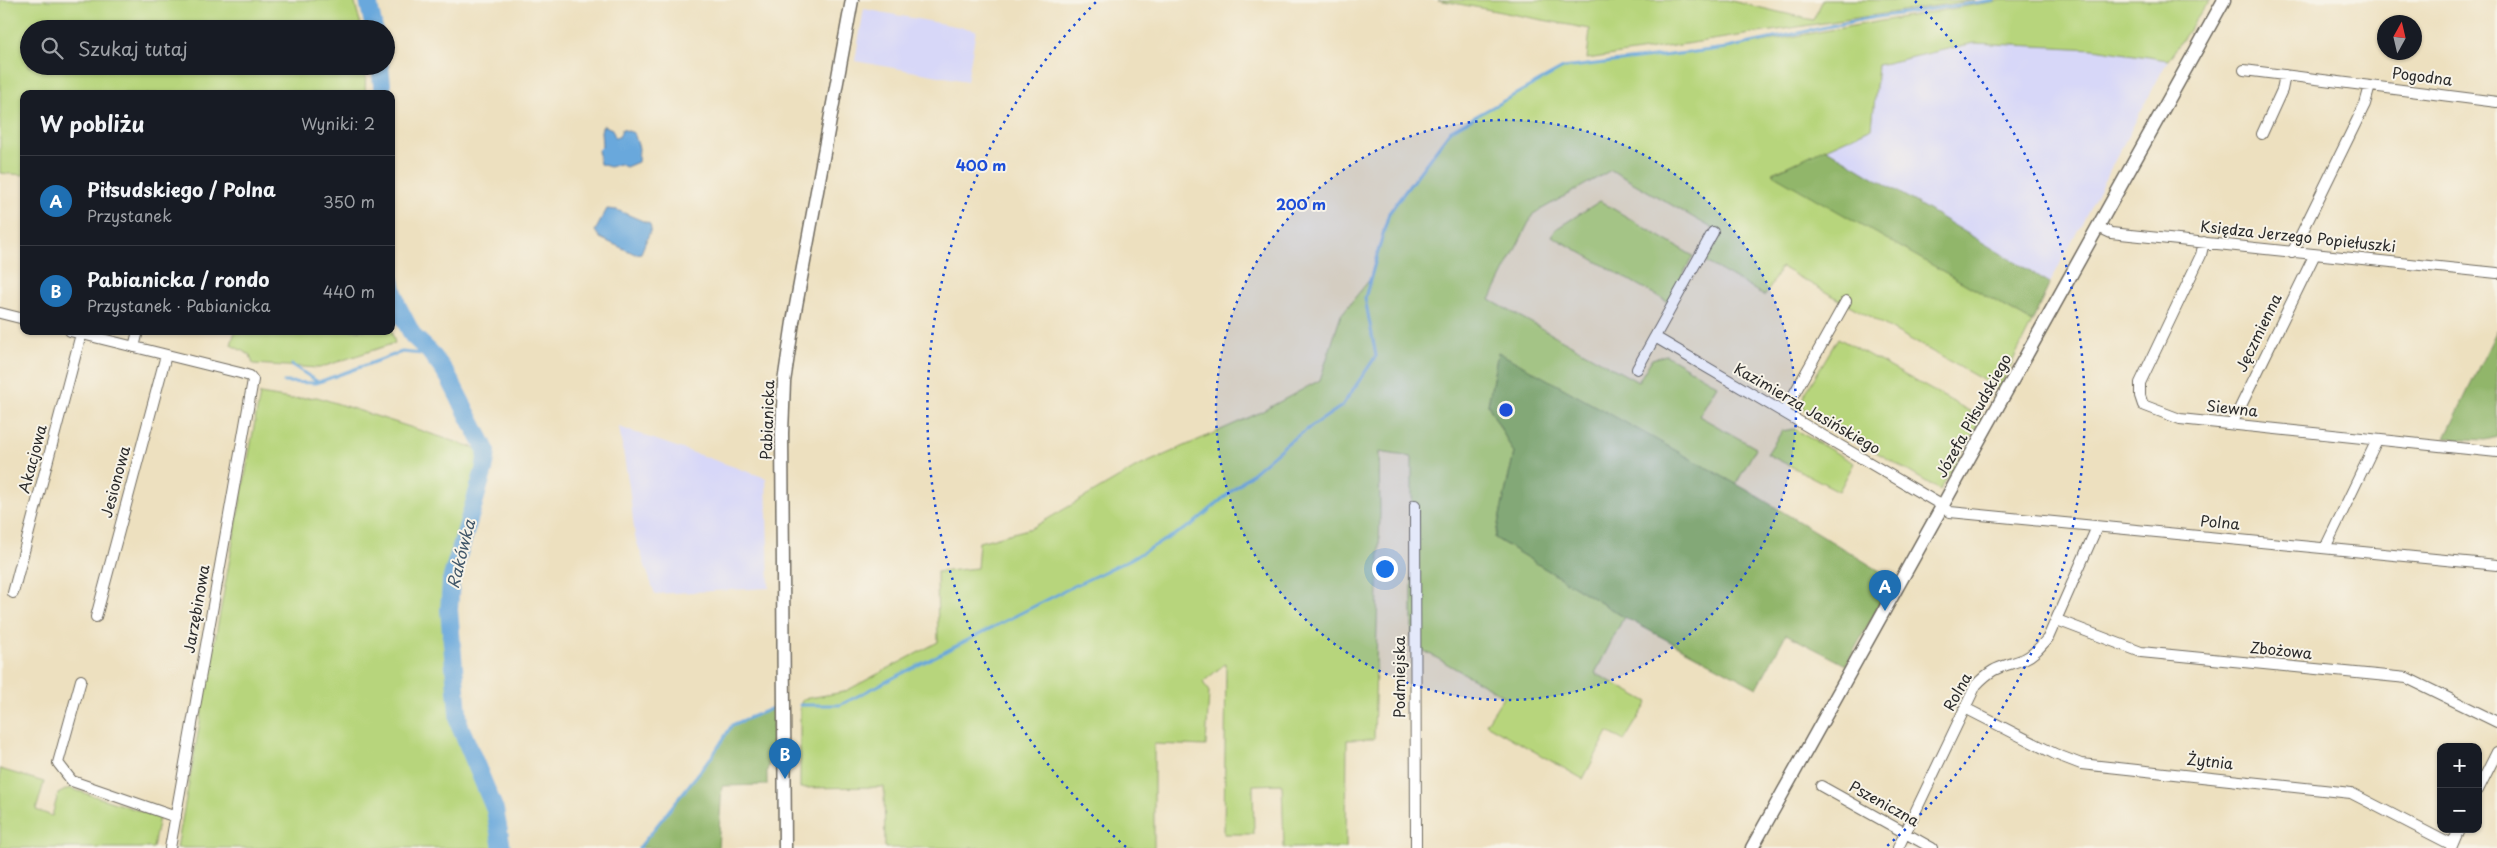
<!DOCTYPE html>
<html lang="pl">
<head>
<meta charset="utf-8">
<style>
  body { margin:0; font-family:"Playpen Sans",sans-serif; background:#20242c; color:#f1f3f6 }
  .controls { position:absolute; right:15px; bottom:15px; display:grid; overflow:hidden; border-radius:10px; box-shadow:0 1px 4px #0004 }
  .controls button { width:45px; height:45px; display:grid; place-items:center; padding:0; border:0; border-bottom:1px solid #363941; background:#171b24; color:#f1f3f6; font:25px sans-serif }
  .compass { position:absolute; left:2377px; top:15px; width:45px; height:45px; border-radius:50%; background:#171b24; box-shadow:0 1px 4px #0004; rotate:8deg }
  .you { position:absolute; left:1384px; top:568px; width:18px; height:18px; margin:-12px; border:4px solid #fff; border-radius:50%; background:#1a73e8; box-shadow:0 0 0 8px #1a73e833 }
  .badge { display:grid; place-items:center; width:32px; height:32px; border-radius:50%; background:#1f6fb2; color:#fff; font-size:16px; font-weight:700 }
  .pin { position:absolute; translate:-50% -41px; filter:drop-shadow(0 1px 2px #0008) }
  .pin::after { content:''; position:absolute; top:26px; width:18px; height:15px; background:inherit; clip-path:polygon(0 0,100% 0,50% 100%) }
  .list { margin:0; padding:0; list-style:none }
  h2 { display:flex; justify-content:space-between; align-items:center; height:65px; margin:0; padding:0 20px; font-size:21px }
  h2 small { font-size:16px; font-weight:400; color:#9ea1a6 }
  .list li { display:grid; grid-template-columns:32px 1fr auto; gap:15px; align-items:center; box-sizing:border-box; height:90px; padding:0 20px; border-top:1px solid #363941 }
  .list b { display:block; font-size:19px; white-space:nowrap }
  .list p { margin:0; font-size:16px; white-space:nowrap; color:#9ea1a6 }
  .list em { font-size:16px; font-style:normal; color:#9ea1a6 }
  .icon { flex:none; width:28px; height:28px; fill:none; stroke:currentColor; stroke-width:2; stroke-linecap:round; stroke-linejoin:round }
  .map { position:relative; flex:none; width:2497px; height:848px; overflow:hidden }
  .search { position:absolute; background:#171b24; box-shadow:0 1px 4px #0004; left:20px; top:20px; width:375px; height:55px; display:flex; align-items:center; gap:12px; box-sizing:border-box; padding:0 18px; border-radius:28px; color:#9ea1a6; font-size:19px }
  .panel { position:absolute; background:#171b24; box-shadow:0 1px 4px #0004; left:20px; top:90px; width:375px; height:245px; border-radius:10px }
  .map>svg:first-child { display:block }
  .built { fill:#d7d7f8 }
  .green { fill:#b7d57b; stroke:#718053 }
  .forest { fill:#91b66b; stroke:#5e704b }
  .water { fill:#69a8dc; stroke:#4a6a84 }
  .lines { fill:none; stroke-linecap:round; stroke-linejoin:round }
  .stream { stroke:#69a8dc; stroke-width:3 }
  .river { stroke:#69a8dc; stroke-width:18 }
  .minor-casing { stroke:#6f6a5f; stroke-width:12 }
  .major-casing { stroke:#6f6a5f; stroke-width:15 }
  .minor { stroke:#fff; stroke-width:10 }
  .major { stroke:#fff; stroke-width:12 }
  .ring { fill:none; stroke:#1d4ed8; stroke-width:2.5; stroke-dasharray:2.5 5 }
  .labels { text-anchor:middle; stroke-width:4; stroke-linejoin:round; paint-order:stroke }
  .street-label { font-size:15px; fill:#2b2b2b; stroke:#f7f3e8 }
  .water-label { font-size:16px; font-style:italic; fill:#415769; stroke:#f7f3e8 }
  .centre { fill:#1d4ed8; stroke:#f7f3e8; stroke-width:2.5 }
  .ring-label { font-size:15px; text-anchor:middle; font-weight:bold; fill:#1d4ed8; stroke:#f7f3e8; stroke-width:4; stroke-linejoin:round; paint-order:stroke }
</style>
</head>
<body>
<div class="map">
<svg width="2497" height="848" viewBox="0 0 2497 848">
  <rect width="100%" height="100%" fill="#f7f3e8"/>
  <filter id="ink" filterUnits="userSpaceOnUse"><feTurbulence type="fractalNoise" baseFrequency=".02" numOctaves="2"/><feDisplacementMap in="SourceGraphic" scale="10" xChannelSelector="R" yChannelSelector="G"/><feConvolveMatrix kernelMatrix="1 2 1 2 8 2 1 2 1" color-interpolation-filters="sRGB"/></filter>
  <filter id="wash" filterUnits="userSpaceOnUse"><feTurbulence type="fractalNoise" baseFrequency=".0096" numOctaves="4" result="noise"/><feDisplacementMap in="SourceGraphic" scale="20" xChannelSelector="R" yChannelSelector="G"/><feGaussianBlur stdDeviation="1.12" result="paint"/><feColorMatrix in="noise" values="0 0 0 0 0 0 0 0 0 0 0 0 0 0 0 0 0 1.4 0 .05"/><feComposite in="paint" operator="in"/></filter>
  <g filter="url(#wash)">
    <rect width="100%" height="100%" fill="#ede0bf"/>
    <path class="built" d="M864 9 976 30 967 81 855 61Z
      M1974 43 2094 49 2168 60 2050 283 1825 148 1872 128 1878 65Z
      M619 427 766 478 769 588 655 594 635 537 629 486Z"/>
    <path class="green" d="M0 0H354L362 29H29V66H366L365 94H24V175L0 173Z
      M1438 0H1727L1813 20 1823 0H1975L1587 59 1590 29Z
      M2002 0H2210L2168 60 2094 49 1974 43 1878 65 1872 128 1772 173 2032 322 1999 389 1781 267 1765 296 1706 262 1722 234 1611 170 1533 214 1490 300 1638 382 1652 359 1666 355 1717 385 1699 416 1756 448 1736 484 1498 353 1488 405 1514 453 1495 538 1624 617 1595 673 1648 702 1624 741 1608 732 1583 779 1486 724 1504 696 1412 644V457L1379 452 1380 513 1374 739 1347 740 1346 848H1284L1282 784 1253 785 1254 834H1224L1226 663 1203 682 1209 692 1206 746 1154 744V848H885L884 787 800 788V705L803 699 844 692 938 642 937 572 977 568 979 542 1032 528 1135 468 1259 413 1320 380 1341 315 1370 279 1389 213 1451 130 1563 68 1727 48Z
      M1600 201 1693 256 1668 302 1552 236 1556 229Z
      M391 330 395 343 319 368 253 364 250 355 231 345 235 331Z
      M1838 338 1982 418 1940 490 1804 409 1803 397Z
      M260 394 291 399 317 397 487 452 484 470 451 580 449 610 459 724 495 810 502 848H177Z
      M1794 429 1854 463 1839 491 1767 454 1782 431Z
      M0 769 44 782 36 810 52 816 58 794 69 788 159 817 153 848H0Z"/>
    <path class="forest" d="M1825 148 2050 283 2032 322 1772 174Z
      M2497 330V437L2486 440 2445 438Z
      M1498 352 1747 490 1893 579 1846 665 1786 634 1757 688 1624 617 1495 538 1514 453 1488 405Z
      M773 708 772 752 767 771V785L722 786 718 848H639L713 755 732 725Z"/>
    <path class="water" d="M603 125 612 129 615 137H619L622 129 634 133 639 148 638 162 626 167 619 164 610 167 600 164 598 150 602 146 601 131Z
      M607 209 617 210 650 224 651 229 641 253 635 254 600 238 595 231Z"/>
    <g class="lines">
      <path class="stream" d="M292 365 318 382
        M284 382 316 383 402 352 432 355
        M800 705H840L1074 586 1129 560 1192 525 1290 441 1342 406 1376 356 1365 298 1389 213 1451 130 1563 68 1727 48 1864 19 1994 0
        M639 848 713 755 732 725 773 708"/>
      <path class="river" d="M368 0 374 29
        M380 66 383 94
        M391 281 397 305 413 336 430 352 448 376 487 452 484 470 451 580 449 610 459 724 495 810 502 848"/>
    </g>
  </g>
  <g filter="url(#ink)">
    <g class="lines">
      <defs>
        <path id="minor" d="M2244 70 2497 102
          M2262 134 2282 90 2285 75
          M2098 227 2111 233 2497 273
          M2204 242 2201 255 2140 383V396L2143 405 2180 419 2497 452
          M2292 253 2365 104 2370 86
          M0 313 24 319
          M70 331 240 373 250 376 253 380 170 848
          M1655 337 1943 506
          M134 347 138 331
          M1637 369 1713 232
          M1784 412 1846 301
          M2232 424 2314 256
          M1415 505 1416 848
          M1942 507 1950 512 2497 565
          M2325 548 2377 440
          M13 593 81 334
          M96 617 166 355
          M2057 620 2141 652 2407 678 2497 722
          M81 680 58 763 72 781 176 817
          M1965 708 2055 754 2081 764 2351 793 2452 845
          M1821 786 1932 848
          M2478 790 2497 752
          M1898 848 1976 685C1995 665 2001 668 2024 659 2034 655 2041 646 2048 638L2097 527
          M2451 848 2459 829"/>
        <path id="major" d="M785 848 782 433 784 382 793 322 852 0
          M1752 848 2224 0"/>
      </defs>
      <use href="#minor" class="minor-casing"/>
      <use href="#major" class="major-casing"/>
      <use href="#minor" class="minor"/>
      <use href="#major" class="major"/>
    </g>
  </g>
  <circle cx="1506" cy="410" r="290" fill="#1d4ed8" fill-opacity=".12"/>
  <g class="ring">
    <circle cx="1506" cy="410" r="290"/>
    <path d="M1126 847A579 579 0 0 1 1097 1M1915 1A579 579 0 0 1 1886 847"/>
  </g>
  <g class="labels">
    <g class="street-label">
      <text transform="translate(2422 77) rotate(7)" y="5">Pogodna</text>
      <text transform="translate(2298 237) rotate(6)" y="5">Księdza Jerzego Popiełuszki</text>
      <text transform="translate(2259 333) rotate(-64)" y="5">Jęczmienna</text>
      <text transform="translate(1807 409) rotate(30)" y="5">Kazimierza Jasińskiego</text>
      <text transform="translate(2232 409) rotate(6)" y="5">Siewna</text>
      <text transform="translate(1974 416) rotate(-61)" y="5">Józefa Piłsudskiego</text>
      <text transform="translate(768 420) rotate(-88)" y="5">Pabianicka</text>
      <text transform="translate(33 459) rotate(-75)" y="5">Akacjowa</text>
      <text transform="translate(116 482) rotate(-75)" y="5">Jesionowa</text>
      <text transform="translate(2220 523) rotate(5)" y="5">Polna</text>
      <text transform="translate(197 609) rotate(-80)" y="5">Jarzębinowa</text>
      <text transform="translate(2281 651) rotate(6)" y="5">Zbożowa</text>
      <text transform="translate(1400 677) rotate(-90)" y="5">Podmiejska</text>
      <text transform="translate(1958 692) rotate(-61)" y="5">Rolna</text>
      <text transform="translate(2210 762) rotate(6)" y="5">Żytnia</text>
      <text transform="translate(1884 804) rotate(29)" y="5">Pszeniczna</text>
    </g>
    <g class="water-label">
      <text transform="translate(461 554) rotate(-76)" y="6">Rakówka</text>
    </g>
  </g>
  <circle cx="1506" cy="410" r="8" class="centre"/>
  <g class="ring-label">
    <text x="981" y="171">400 m</text>
    <text x="1301" y="210">200 m</text>
  </g>
</svg>
<div class="controls">
<button>+</button>
<button>−</button>
</div>
<svg class="compass" viewBox="-18 -18 36 36"><path d="M0-13l5 13h-10z" fill="#e53935"/><path d="M0 13l5-13h-10z" fill="#9ea1a6"/></svg>
<div class="you"></div>
<div class="pin badge" style="left:1885px;top:611px">A</div>
<div class="pin badge" style="left:785px;top:779px">B</div>
<div class="search"><svg class="icon" aria-label="search" viewBox="0 0 24 24"><circle cx="10" cy="10" r="6"/><path d="M15 15l6 6"/></svg>Szukaj tutaj</div>
<section class="panel">
<h2>W pobliżu<small>Wyniki: 2</small></h2>
<ul class="list">
<li><span class="badge">A</span><div><b>Piłsudskiego / Polna</b><p>Przystanek</p></div><em>350 m</em></li>
<li><span class="badge">B</span><div><b>Pabianicka / rondo</b><p>Przystanek · Pabianicka</p></div><em>440 m</em></li>
</ul>
</section>
</div>
</body>
</html>
